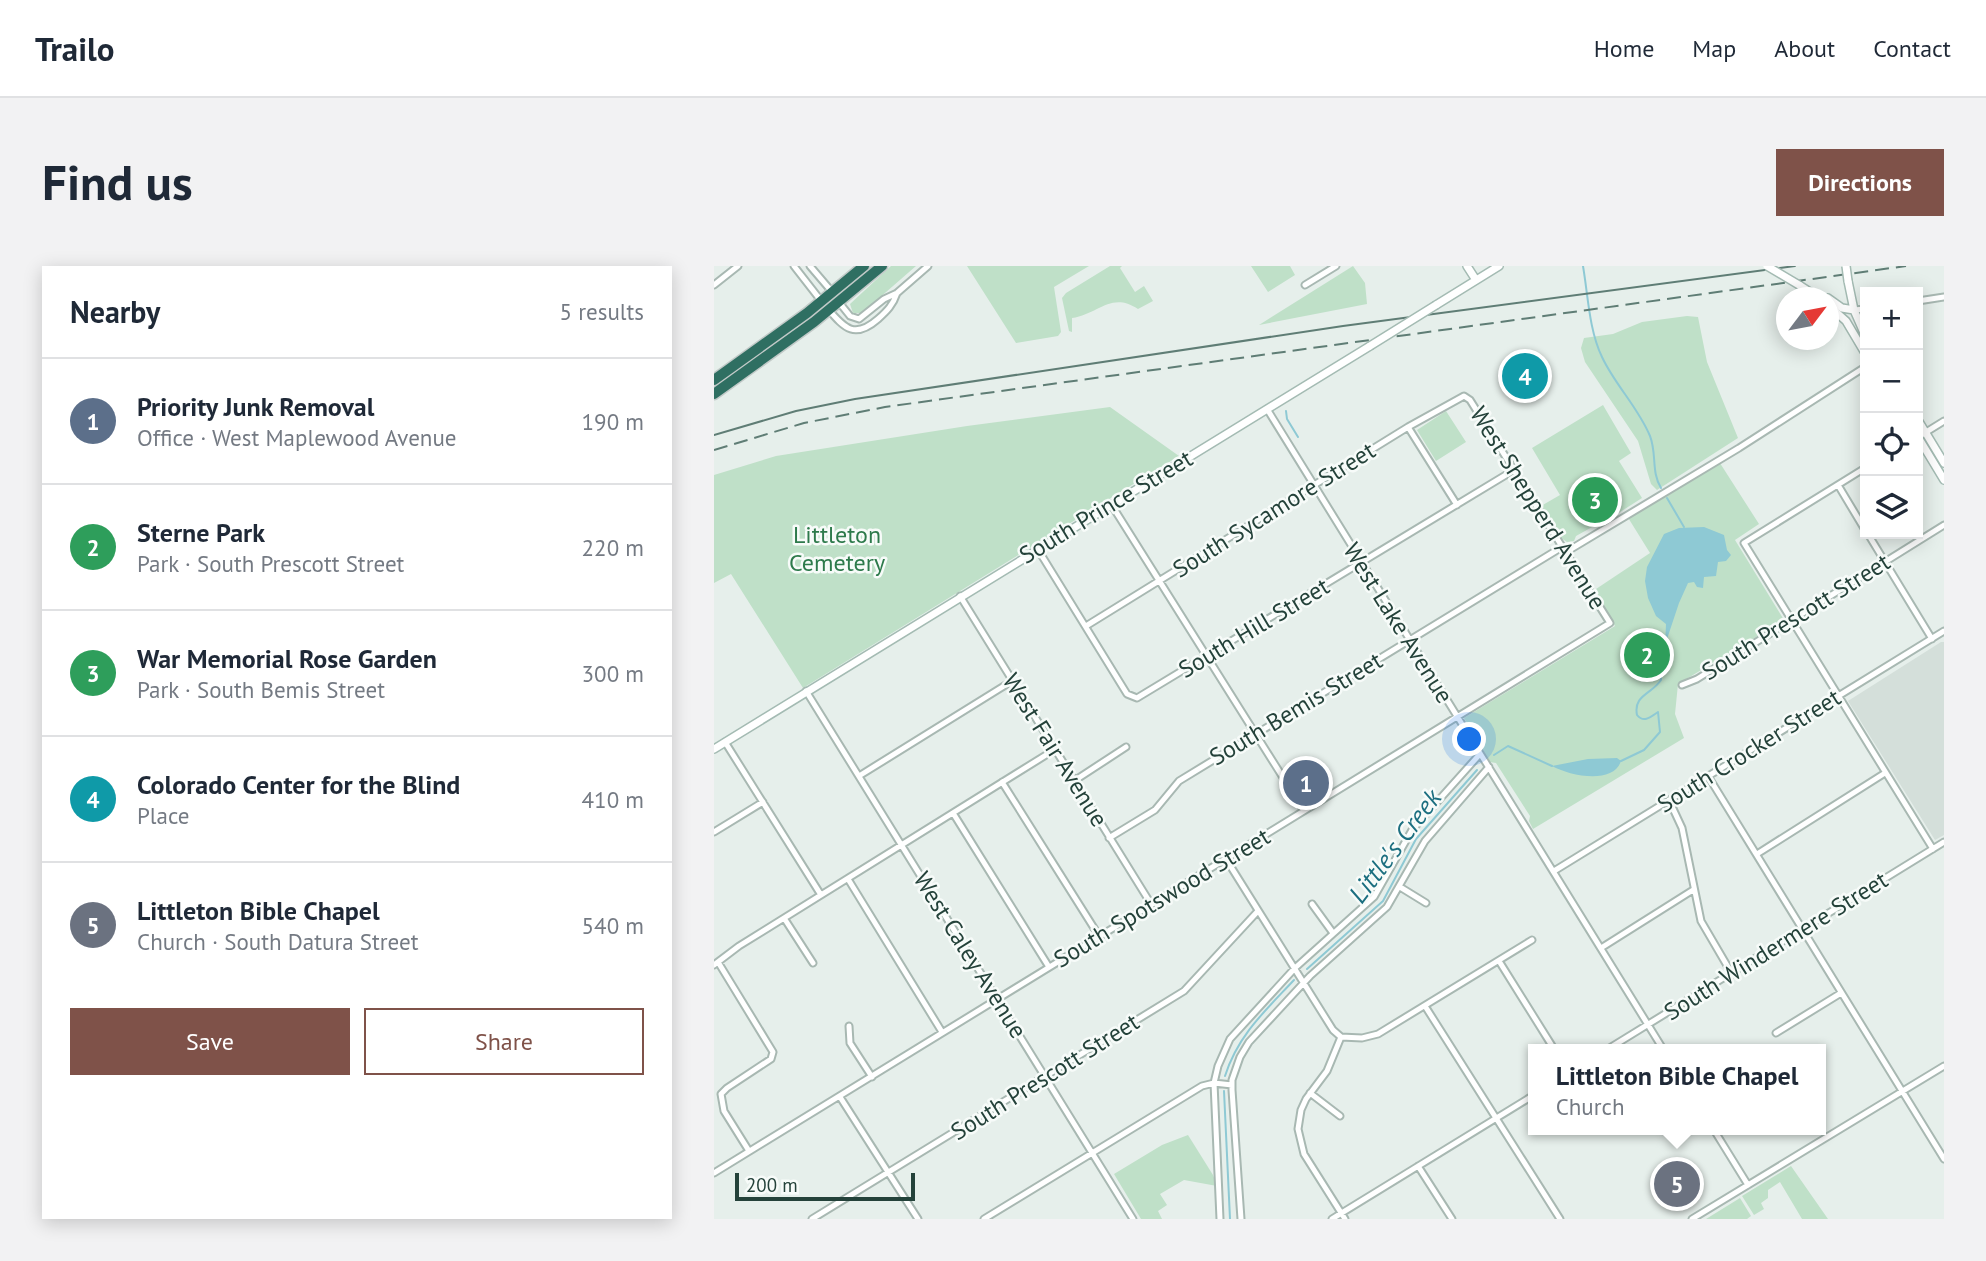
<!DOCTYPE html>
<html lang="en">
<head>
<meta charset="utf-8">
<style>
  body { margin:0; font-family:"PT Sans",sans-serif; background:#f2f2f3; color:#1f2937 }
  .controls { position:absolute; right:21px; top:21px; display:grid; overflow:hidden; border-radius:0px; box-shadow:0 4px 18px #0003 }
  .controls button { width:63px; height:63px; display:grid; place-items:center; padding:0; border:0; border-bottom:2px solid #e0e1e3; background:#fff; color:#1f2937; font:35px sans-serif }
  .compass { position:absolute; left:1062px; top:21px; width:63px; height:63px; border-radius:50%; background:#fff; box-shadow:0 4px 18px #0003; rotate:58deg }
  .scale { position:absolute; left:21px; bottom:18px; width:180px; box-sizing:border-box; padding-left:7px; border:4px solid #24423a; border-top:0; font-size:19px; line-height:24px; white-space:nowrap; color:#24423a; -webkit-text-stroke:5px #f7fbf9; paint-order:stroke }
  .you { position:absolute; left:756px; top:474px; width:24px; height:24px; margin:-18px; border:5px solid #fff; border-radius:50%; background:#1a73e8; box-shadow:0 0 0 10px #1a73e833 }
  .badge { display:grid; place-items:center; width:46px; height:46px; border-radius:50%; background:#7f5249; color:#fff; font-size:23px; font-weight:700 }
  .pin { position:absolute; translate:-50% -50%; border:4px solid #fff; box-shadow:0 2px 7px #0006 }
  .popup { position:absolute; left:814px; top:778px; width:298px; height:91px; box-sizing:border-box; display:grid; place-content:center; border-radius:0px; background:#fff; filter:drop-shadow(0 2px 5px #0005); font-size:23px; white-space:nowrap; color:#747a83 }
  .popup b { font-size:26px; color:#1f2937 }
  .popup::after { content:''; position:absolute; left:50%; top:100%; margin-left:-14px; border:14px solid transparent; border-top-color:#fff }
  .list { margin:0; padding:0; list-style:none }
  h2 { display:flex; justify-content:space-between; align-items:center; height:91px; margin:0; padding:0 28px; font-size:30px }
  h2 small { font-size:23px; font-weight:400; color:#747a83 }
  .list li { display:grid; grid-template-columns:46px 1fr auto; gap:21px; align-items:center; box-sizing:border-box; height:126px; padding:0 28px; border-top:2px solid #e0e1e3 }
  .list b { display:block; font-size:26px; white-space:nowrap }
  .list p { margin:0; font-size:23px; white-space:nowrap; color:#747a83 }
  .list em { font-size:23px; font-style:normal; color:#747a83 }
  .actions { display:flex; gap:14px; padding:21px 28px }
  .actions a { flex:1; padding:16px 0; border:2px solid #7f5249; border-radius:0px; text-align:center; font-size:24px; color:#7f5249 }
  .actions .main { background:#7f5249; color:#fff }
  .icon { flex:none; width:38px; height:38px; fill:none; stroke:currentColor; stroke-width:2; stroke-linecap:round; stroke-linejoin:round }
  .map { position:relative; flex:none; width:1230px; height:953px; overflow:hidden; border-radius:0px }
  header { display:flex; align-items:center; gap:42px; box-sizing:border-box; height:98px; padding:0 35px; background:#fff; border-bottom:2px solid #e0e1e3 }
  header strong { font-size:33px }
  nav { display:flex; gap:38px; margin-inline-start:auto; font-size:24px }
  .intro { display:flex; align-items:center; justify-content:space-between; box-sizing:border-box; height:168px; padding:0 42px }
  h1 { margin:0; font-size:49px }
  .button { padding:18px 32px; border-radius:0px; background:#7f5249; color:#fff; font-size:24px; font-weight:700 }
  main { display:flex; gap:42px; padding:0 42px }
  aside { flex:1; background:#fff; border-radius:0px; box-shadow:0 4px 18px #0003 }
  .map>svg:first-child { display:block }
  .built { fill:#d4dfda }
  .green { fill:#bfe0c8 }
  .water { fill:#8ec9d4 }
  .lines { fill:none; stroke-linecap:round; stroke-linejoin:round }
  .stream { stroke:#8ec9d4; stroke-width:2 }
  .street-casing { stroke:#a8b8b2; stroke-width:9 }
  .secondary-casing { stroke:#a4bbb3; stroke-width:10 }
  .highway-casing { stroke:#c2cac8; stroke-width:13 }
  .street { stroke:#fff; stroke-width:5 }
  .secondary { stroke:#fff; stroke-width:7 }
  .highway { stroke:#2f6f62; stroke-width:10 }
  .tram { stroke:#5f7d75; stroke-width:2 }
  .rail { stroke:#5f7d75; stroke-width:2; stroke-dasharray:14 7; stroke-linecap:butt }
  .secondary-bridge-casing { stroke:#a4bbb3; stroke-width:10; stroke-linecap:butt }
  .secondary-bridge { stroke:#fff; stroke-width:7 }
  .labels { text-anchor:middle; stroke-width:5; stroke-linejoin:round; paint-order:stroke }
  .street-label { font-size:24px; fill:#24423a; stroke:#f7fbf9 }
  .park-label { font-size:24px; fill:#2d7a4b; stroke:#f7fbf9 }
  .water-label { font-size:26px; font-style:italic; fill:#1c6f80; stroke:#f7fbf9 }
</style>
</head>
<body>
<header>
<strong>Trailo</strong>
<nav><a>Home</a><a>Map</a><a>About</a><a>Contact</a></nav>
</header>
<div class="intro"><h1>Find us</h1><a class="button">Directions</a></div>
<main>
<aside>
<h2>Nearby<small>5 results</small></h2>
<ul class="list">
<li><span class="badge" style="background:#5c6f8a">1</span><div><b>Priority Junk Removal</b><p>Office · West Maplewood Avenue</p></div><em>190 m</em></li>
<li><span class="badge" style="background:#2e9e5b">2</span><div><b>Sterne Park</b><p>Park · South Prescott Street</p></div><em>220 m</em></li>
<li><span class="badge" style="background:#2e9e5b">3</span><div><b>War Memorial Rose Garden</b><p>Park · South Bemis Street</p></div><em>300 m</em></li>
<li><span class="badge" style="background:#0f9aa8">4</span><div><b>Colorado Center for the Blind</b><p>Place</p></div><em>410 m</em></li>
<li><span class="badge" style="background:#6b7280">5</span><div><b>Littleton Bible Chapel</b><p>Church · South Datura Street</p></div><em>540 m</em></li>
</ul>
<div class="actions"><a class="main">Save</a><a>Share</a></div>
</aside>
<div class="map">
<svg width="1230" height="953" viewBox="0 0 1230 953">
  <rect width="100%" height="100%" fill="#e6efeb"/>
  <path class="built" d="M1227 376H1230V569L1221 574 1134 435Z"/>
  <path class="green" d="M177 0H202L148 47H139L136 38Z
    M253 0H375L340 21 347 66 344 70 302 77Z
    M396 0H408L406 2 421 26 430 20 439 35 424 43C397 25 385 48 358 52V66L355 65 348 32 352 27Z
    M537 0H576L581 9 554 26Z
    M639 0 651 17 653 38 545 59Z
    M973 50 984 51 993 96 1024 172 943 224 937 218 924 175 871 96 867 82 870 72 899 68 928 56Z
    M889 139 917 187 905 195 928 232 892 255H889L862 270 860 275 853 276 847 272 827 240 846 229 818 182Z
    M396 141 465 190 89 422 17 308 0 317V209L62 190 253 160Z
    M732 145 752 176 722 195 703 164Z
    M1004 194 1045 258 1021 274 1070 354 964 418 961 448 970 472 819 563 815 555 816 550 782 497 776 496 750 452 901 360 879 325 936 287 913 250Z
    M474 869 499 909 503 920 470 914 446 928 453 939 444 945 448 953H427L400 908 448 879Z
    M1077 900 1114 953H1088L1066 916 1054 924V932L1047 937 1050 943 1040 949 1028 930Z
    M1026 932 1037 950 1033 953H992Z"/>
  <path class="water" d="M990 261 1010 269 1013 284 1017 289 1012 295 1004 296 1002 310 990 311 989 322 983 321 980 316 974 317 965 337 951 379 952 358 942 350 934 332 931 315 933 301 950 268 965 262Z
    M903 492 907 495C899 519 856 510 838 500L874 493Z"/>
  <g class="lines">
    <path class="stream" d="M869 0C874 29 875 64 888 91 901 119 924 141 936 170 943 188 937 206 947 222
      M572 145 573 153 584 171
      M953 232 970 261
      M780 489 794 480 838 500
      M907 495 930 484 946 466 944 446C938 450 930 458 923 449 919 429 938 428 947 414L946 394 951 379
      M593 703 669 635 702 573 763 504
      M511 810C524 769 551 745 580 714
      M510 825 516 953"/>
    <defs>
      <path id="street" d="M80 0 108 36
        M96 0 119 27
        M0 19 24 0
        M591 19 622 0
        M124 35 136 50 145 53 170 33 183 27 214 0
        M1204 35 1230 31
        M114 43C131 63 141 73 164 53 173 45 179 39 183 27
        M1140 44 1151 43
        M553 143 949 783
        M694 161 743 239
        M1209 168 1230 155
        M1151 202 1030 277 1219 583
        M1124 219 1151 264
        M397 238 590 545
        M1154 268 1218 373
        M323 282 413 428 423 432 800 204
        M852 286 1025 182 1151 101
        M246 330 437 638
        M968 419 983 413 1230 259
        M92 425 419 953
        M11 476 107 629
        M145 510 298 415
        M994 510 1230 893
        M360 515 412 481
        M288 516 385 670
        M955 534 968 562 987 655 1018 708
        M239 547 335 701
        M0 566 49 536
        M395 572 441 544 465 515 848 281
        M1043 588 1171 507
        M512 593 619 764 627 771
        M840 605 1230 365
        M134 613 228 766
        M686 621 712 637
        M598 638 619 667
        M70 652 99 697
        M887 682 979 624
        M785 695 840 783
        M4 696 59 786 57 793 13 822 7 828 10 845 35 885
        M0 699 25 680 340 484
        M711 740 846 953
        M135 760 136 777 158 811
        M1062 767 1127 727
        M627 771 648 772 664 768 818 674
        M627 771 613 805 592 833 587 844 584 863 590 888 631 953
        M894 783 1230 576
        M596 827 626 850
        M126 831 204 953
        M1000 864 1034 919
        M704 900 738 953
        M0 907 896 357 756 134 750 130 694 161 372 360
        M98 953 470 725 544 645
        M270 953 488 820 500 817 518 819
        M506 953 500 817 504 800 516 773 581 702 660 631 698 564 766 488
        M527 953 518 824V814L526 791 535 776 596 710 673 641 711 575 775 501
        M618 953 820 829
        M978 953 1230 800"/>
      <path id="secondary" d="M753 0 762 14
        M1134 15 1140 44 1151 69
        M1085 19 1105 32
        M1114 32 1128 42 1140 44
        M722 39 785 0
        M1114 39 1132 55 1151 87
        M1204 154 1230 197
        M1204 171 1230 214
        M0 483 656 80"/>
      <path id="highway" d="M0 114 93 47 150 0
        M0 128 100 56 168 0"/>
    </defs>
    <use href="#street" class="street-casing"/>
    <use href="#secondary" class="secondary-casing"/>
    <use href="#highway" class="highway-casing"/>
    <use href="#street" class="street"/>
    <use href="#secondary" class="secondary"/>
    <use href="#highway" class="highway"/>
    <path class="tram" d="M0 169 82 145 141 133 629 60 1081 0"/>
    <path class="rail" d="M0 184 90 157 171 141 1192 0"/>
    <defs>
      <path id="secondary-bridge" d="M1053 0 1085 19
        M1132 0 1134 15
        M656 80 722 39"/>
    </defs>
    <use href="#secondary-bridge" class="secondary-bridge-casing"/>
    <use href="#secondary-bridge" class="secondary-bridge"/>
  </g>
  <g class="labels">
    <g class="street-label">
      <text transform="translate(392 241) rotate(-31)" y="8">South Prince Street</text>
      <text transform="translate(824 242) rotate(58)" y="8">West Shepperd Avenue</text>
      <text transform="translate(560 244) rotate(-32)" y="8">South Sycamore Street</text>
      <text transform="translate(1082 351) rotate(-32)" y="8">South Prescott Street</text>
      <text transform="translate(684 357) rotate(58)" y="8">West Lake Avenue</text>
      <text transform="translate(540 362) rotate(-31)" y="8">South Hill Street</text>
      <text transform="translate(582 443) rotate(-31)" y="8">South Bemis Street</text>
      <text transform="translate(341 484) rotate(58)" y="8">West Fair Avenue</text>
      <text transform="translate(1035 485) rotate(-32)" y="8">South Crocker Street</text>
      <text transform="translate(448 632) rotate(-31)" y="8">South Spotswood Street</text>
      <text transform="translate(1062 680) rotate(-32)" y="8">South Windermere Street</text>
      <text transform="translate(256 689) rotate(58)" y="8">West Caley Avenue</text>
      <text transform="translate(331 811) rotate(-32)" y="8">South Prescott Street</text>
    </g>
    <g class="park-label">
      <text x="123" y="277">Littleton<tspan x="123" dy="28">Cemetery</tspan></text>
    </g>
    <g class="water-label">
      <text transform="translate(681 580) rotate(-53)" y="9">Little's Creek</text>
    </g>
  </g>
</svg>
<div class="controls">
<button>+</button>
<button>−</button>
<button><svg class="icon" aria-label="locate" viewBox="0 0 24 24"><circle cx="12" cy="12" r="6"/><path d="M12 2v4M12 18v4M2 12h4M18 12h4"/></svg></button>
<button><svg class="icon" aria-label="layers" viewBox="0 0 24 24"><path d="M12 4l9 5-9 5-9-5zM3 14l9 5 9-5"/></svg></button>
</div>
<svg class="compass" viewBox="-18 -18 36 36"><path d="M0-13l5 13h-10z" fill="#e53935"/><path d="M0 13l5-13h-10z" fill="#747a83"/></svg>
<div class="scale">200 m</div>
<div class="you"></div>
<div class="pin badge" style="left:592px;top:517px;background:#5c6f8a">1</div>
<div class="pin badge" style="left:933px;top:389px;background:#2e9e5b">2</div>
<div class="pin badge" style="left:881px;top:234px;background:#2e9e5b">3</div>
<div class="pin badge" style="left:811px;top:110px;background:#0f9aa8">4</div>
<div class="pin badge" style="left:963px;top:918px;background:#6b7280">5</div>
<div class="popup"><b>Littleton Bible Chapel</b>Church</div>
</div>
</main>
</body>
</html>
